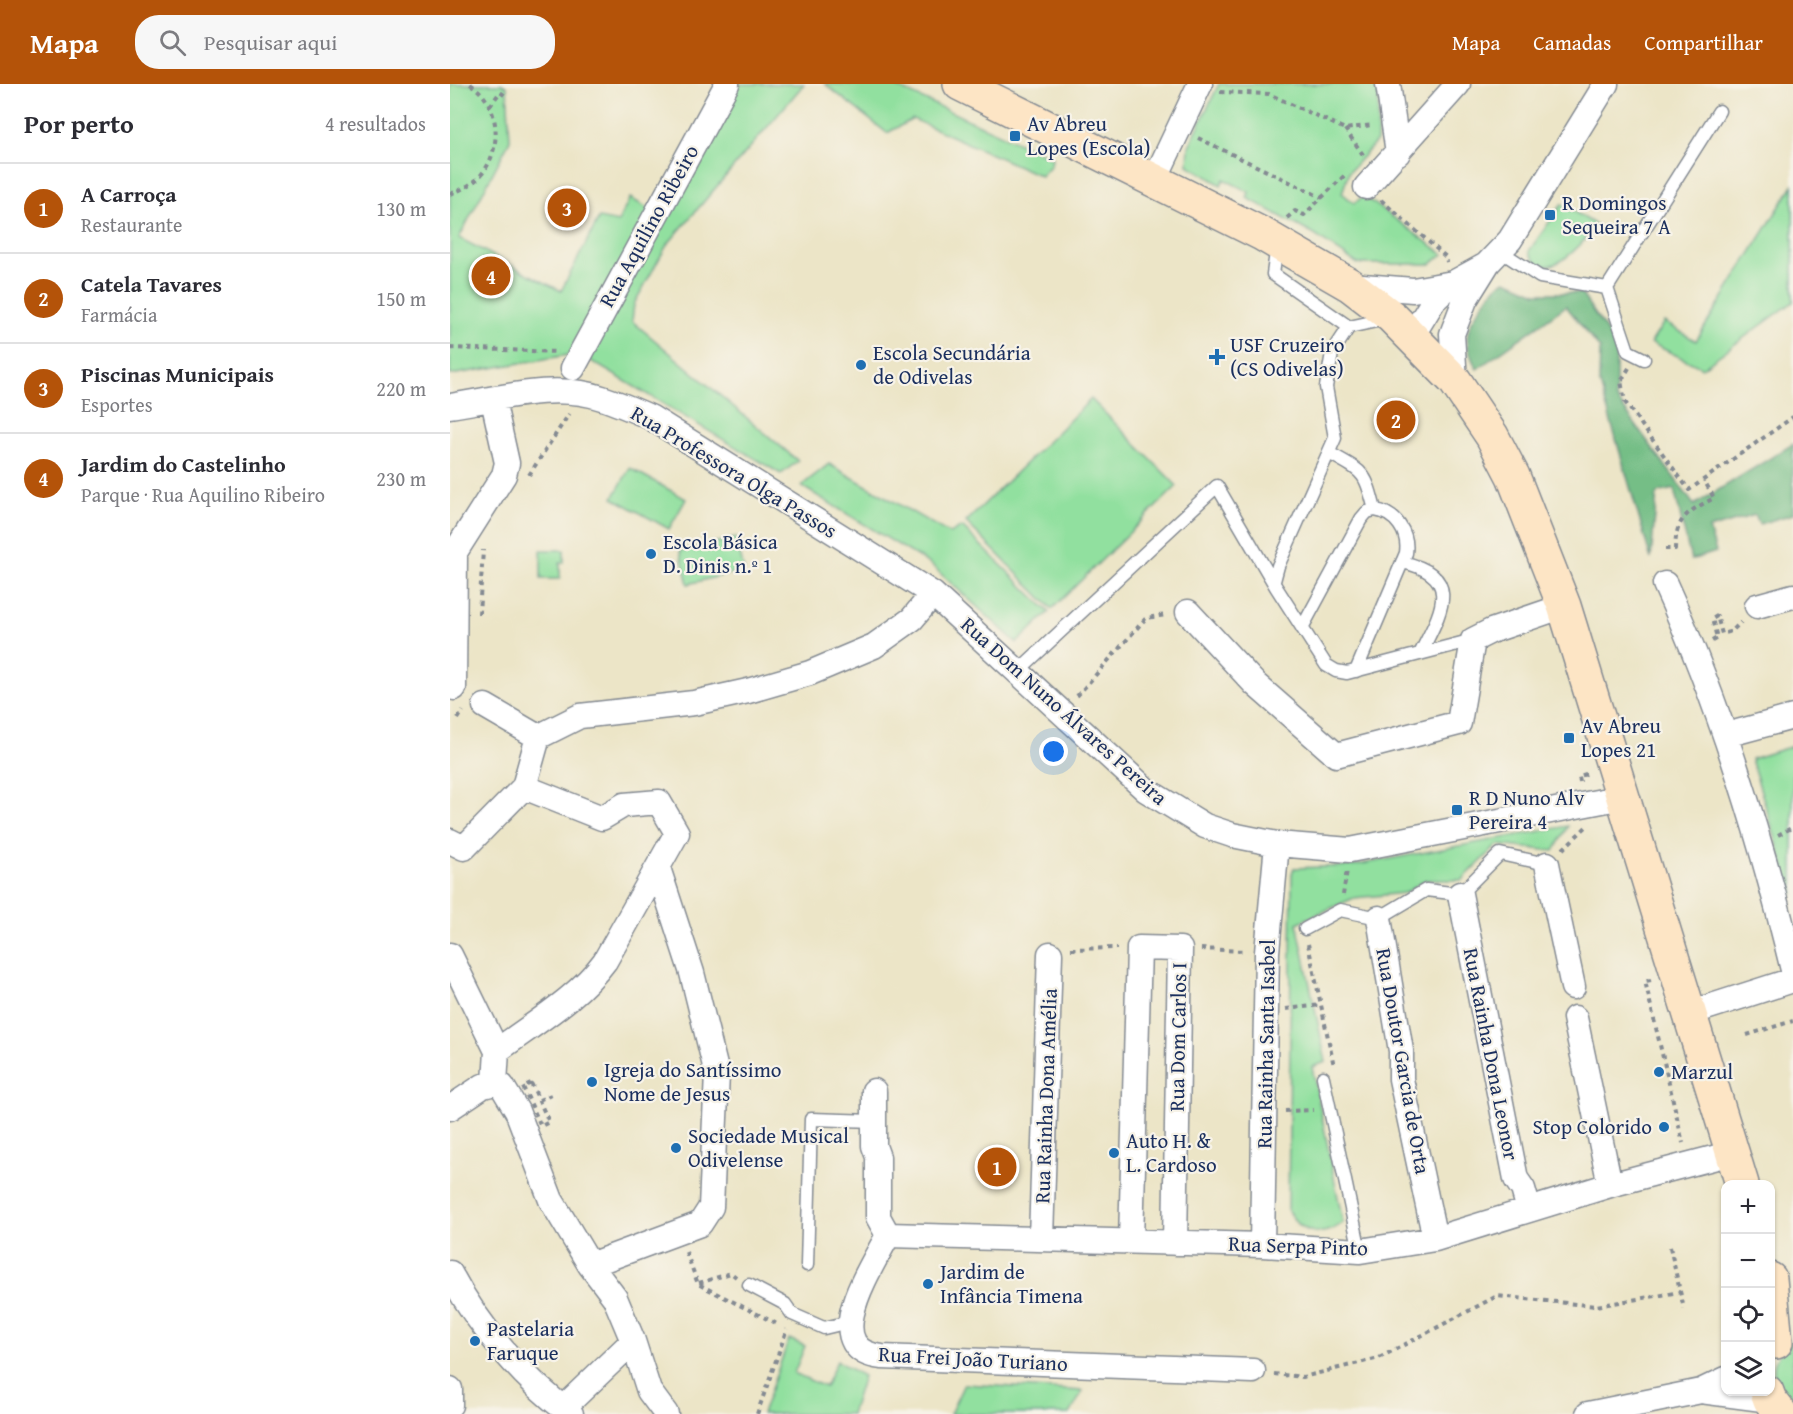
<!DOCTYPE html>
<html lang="pt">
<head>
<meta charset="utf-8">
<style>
  body { margin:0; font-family:"Gentium Book Plus",serif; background:#f7f7f7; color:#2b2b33 }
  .controls { position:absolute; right:18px; bottom:18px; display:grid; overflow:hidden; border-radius:12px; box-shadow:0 2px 4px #0004 }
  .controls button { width:54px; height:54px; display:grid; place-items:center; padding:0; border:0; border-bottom:2px solid #e1e1e2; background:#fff; color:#2b2b33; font:30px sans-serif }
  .you { position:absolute; left:604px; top:668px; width:21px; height:21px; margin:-15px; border:4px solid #fff; border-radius:50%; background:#1a73e8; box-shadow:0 0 0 9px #1a73e833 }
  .badge { display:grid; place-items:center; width:39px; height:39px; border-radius:50%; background:#b45309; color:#fff; font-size:20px; font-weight:700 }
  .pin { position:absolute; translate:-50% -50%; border:3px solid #fff; box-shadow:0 2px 6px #0006 }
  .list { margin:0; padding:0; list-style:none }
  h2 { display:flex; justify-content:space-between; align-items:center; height:78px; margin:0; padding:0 24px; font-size:26px }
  h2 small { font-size:20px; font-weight:400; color:#7c7c81 }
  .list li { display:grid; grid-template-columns:39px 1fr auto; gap:18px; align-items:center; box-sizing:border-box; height:90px; padding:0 24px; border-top:2px solid #e1e1e2 }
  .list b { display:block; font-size:22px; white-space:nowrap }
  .list p { margin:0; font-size:20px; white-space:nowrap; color:#7c7c81 }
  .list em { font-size:20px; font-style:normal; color:#7c7c81 }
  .icon { flex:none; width:33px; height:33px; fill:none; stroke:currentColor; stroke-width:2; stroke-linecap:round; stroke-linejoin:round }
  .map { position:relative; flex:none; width:1343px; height:1330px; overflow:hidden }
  header { display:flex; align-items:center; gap:36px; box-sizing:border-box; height:84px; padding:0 30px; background:#b45309; color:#fff }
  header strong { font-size:28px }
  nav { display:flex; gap:33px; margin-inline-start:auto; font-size:21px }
  .search { width:420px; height:54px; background:#f7f7f7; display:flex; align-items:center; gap:15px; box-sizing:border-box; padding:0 21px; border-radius:24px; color:#7c7c81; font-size:22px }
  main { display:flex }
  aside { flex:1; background:#fff }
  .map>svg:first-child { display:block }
  .green { fill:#91e09f; stroke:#56887e; stroke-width:1.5 }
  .forest { fill:#74be86; stroke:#487672; stroke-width:1.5 }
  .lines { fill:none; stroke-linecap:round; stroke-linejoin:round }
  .lane-casing { stroke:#848a92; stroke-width:15 }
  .street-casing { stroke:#848a92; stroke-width:27 }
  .secondary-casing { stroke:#848a92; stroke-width:36 }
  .path { stroke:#848a92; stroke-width:4; stroke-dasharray:4.5 4.5; stroke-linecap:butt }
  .lane { stroke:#fff; stroke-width:12 }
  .street { stroke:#fff; stroke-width:24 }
  .secondary { stroke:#fde5c5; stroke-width:33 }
  .poi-dot { fill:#1f6fb2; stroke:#f7f3e8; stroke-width:2 }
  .labels { text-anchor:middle; stroke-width:4.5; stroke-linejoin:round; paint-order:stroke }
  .poi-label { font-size:21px; fill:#1b2f5e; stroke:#f7f3e8; text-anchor:start }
  .street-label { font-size:21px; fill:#1b2f5e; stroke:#f7f3e8 }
</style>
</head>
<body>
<header>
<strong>Mapa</strong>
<div class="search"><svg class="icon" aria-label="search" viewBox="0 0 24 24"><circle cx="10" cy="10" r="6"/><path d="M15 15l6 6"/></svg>Pesquisar aqui</div>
<nav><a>Mapa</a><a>Camadas</a><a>Compartilhar</a></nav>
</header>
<main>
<aside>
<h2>Por perto<small>4 resultados</small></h2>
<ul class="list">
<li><span class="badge">1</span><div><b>A Carroça</b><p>Restaurante</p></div><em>130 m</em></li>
<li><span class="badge">2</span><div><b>Catela Tavares</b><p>Farmácia</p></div><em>150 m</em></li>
<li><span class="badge">3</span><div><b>Piscinas Municipais</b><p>Esportes</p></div><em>220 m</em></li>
<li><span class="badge">4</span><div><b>Jardim do Castelinho</b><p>Parque · Rua Aquilino Ribeiro</p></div><em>230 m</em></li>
</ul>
</aside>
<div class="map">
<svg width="1343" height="1330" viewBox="0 0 1343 1330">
  <rect width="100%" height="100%" fill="#f7f3e8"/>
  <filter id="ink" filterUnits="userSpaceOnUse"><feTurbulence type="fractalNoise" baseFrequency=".0167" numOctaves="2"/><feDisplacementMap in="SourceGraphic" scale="12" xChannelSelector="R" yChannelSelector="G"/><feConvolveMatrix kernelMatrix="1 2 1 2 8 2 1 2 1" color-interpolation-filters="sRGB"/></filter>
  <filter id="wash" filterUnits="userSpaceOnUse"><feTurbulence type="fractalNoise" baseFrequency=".008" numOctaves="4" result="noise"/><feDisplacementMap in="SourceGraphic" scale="24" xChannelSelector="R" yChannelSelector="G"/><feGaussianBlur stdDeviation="1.35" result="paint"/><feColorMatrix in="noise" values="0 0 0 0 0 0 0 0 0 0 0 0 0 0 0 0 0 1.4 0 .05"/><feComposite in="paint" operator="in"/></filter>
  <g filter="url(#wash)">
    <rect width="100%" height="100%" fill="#ece5c7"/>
    <path class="green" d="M0 0H52L57 3 60 56 9 154 111 207 149 134 168 138 180 114 205 128 130 269 0 291Z
      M285 0H354L217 161 184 220 182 237 348 377 331 390 136 274Z
      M375 0H440L602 74 601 81 591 92 463 35 437 49Z
      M769 0H922L929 3 927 57 899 88 892 109 904 119 914 112 993 170 981 180H908L863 150 797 114 799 108 774 95 771 101 738 81 739 62Z
      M1343 101V218L1252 284 1201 259 1214 238 1246 257Z
      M1112 120 1146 141C1135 157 1095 206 1079 167Z
      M641 315 727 402 602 525 516 438Z
      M379 380 500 450 512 443 599 528 567 559 480 480 351 402Z
      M180 384 236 415 219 445 163 414Z
      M286 454 294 486 238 500 230 467Z
      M91 466H114V478L110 479V495H91Z
      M1343 662V811L1301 675Z
      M1118 742 1104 767 1048 761 1012 796H975L955 809 904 814 847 839 876 978 862 983 893 1139C871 1155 852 1150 838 1127L842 790 844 784 901 782Z
      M339 1255 355 1262 344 1289 375 1303 387 1277 413 1292 401 1330H312Z
      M1343 1255V1322C1320 1299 1315 1277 1343 1255Z
      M514 1300 633 1307 620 1330H500Z"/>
    <path class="forest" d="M1056 196 1086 209H1131L1166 261V314L1244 421 1343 360V430L1309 440 1305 431 1259 445 1266 468 1241 476 1224 405 1207 409 1201 475 1149 297 1150 265 1116 222 1027 285C1010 255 1017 241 1036 216 1042 208 1047 200 1056 196Z"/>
  </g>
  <g filter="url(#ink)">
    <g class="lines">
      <defs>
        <path id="lane" d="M827 161 823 190 899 243 936 235
          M1050 167 1090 193 1157 204 1178 267 1194 275
          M1157 204 1269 27
          M952 478C1016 492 989 531 970 570
          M824 497 828 482 885 354 876 303 882 269 899 243
          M852 544 911 435 917 428 925 426C915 386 914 389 879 369
          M906 587 956 469C959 449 946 429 925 426
          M567 588 767 402 826 503 876 581 886 587 897 589 1023 556
          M855 845 890 826 929 834 976 806 1010 810 1050 770 1097 780
          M873 993 910 1167
          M357 1181 361 1035 424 1037
          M299 1201 335 1220 342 1230 374 1244 399 1238"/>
        <path id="street" d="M938 0 948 69
          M705 95 750 0
          M916 103 1008 0
          M900 201 963 206 1003 199 1036 181
          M962 252 984 216 1003 199
          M123 284 277 0
          M1005 297 1002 250 1015 216 1038 179 1060 156 1156 0
          M0 322C48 315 104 298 152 314 168 319 184 326 200 333L483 510 696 706 755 742 782 751 827 760 900 766 1173 713
          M0 476 54 391 57 379 43 316
          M1215 500C1271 623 1311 754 1343 886
          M1307 522 1343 512
          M738 528 805 600 886 671 1009 639 1023 556 1041 547 1114 522
          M0 602 4 604 5 468
          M35 622 88 653
          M1276 651 1343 633
          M0 757 14 764 74 703 88 653 130 632 244 619 298 607 360 589 424 562 462 535 483 510
          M1097 780 1123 903
          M1010 810 1066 1095 1073 1105 1079 1126
          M929 834 951 967V995L985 1155
          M0 871 47 967
          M1240 929 1343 896
          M1125 934 1160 1101
          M47 967C84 939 127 915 155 877L227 749 209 718 174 721 152 734 74 703
          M47 967 45 999 52 1002 67 1027 101 1116 140 1181 165 1214 183 1257 199 1307 216 1330
          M424 1007V1062L428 1073V1133L438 1151
          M0 1024 33 1002 45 999
          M438 1151 812 1161 910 1167 985 1155 1160 1101 1282 1069
          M438 1151C423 1181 365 1266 432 1273L803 1287
          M591 1155 600 870
          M681 1157 689 864 730 865 725 1159
          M812 1161 817 868 827 760
          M140 1181 250 1140 261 1123 267 990 242 889 208 784
          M0 1189C28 1242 73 1295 121 1330
          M0 1305V1321
          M1251 1307 1320 1316
          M113 1324 183 1257
          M1138 1330 1251 1307 1276 1295"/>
        <path id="secondary" d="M510 0 812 150 900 201 942 233 1005 297 1042 352 1063 392 1114 522 1292 1100
          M1320 1195 1326 1258
          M1317 1308 1320 1316 1331 1330"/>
      </defs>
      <use href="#lane" class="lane-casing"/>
      <use href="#street" class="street-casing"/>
      <use href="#secondary" class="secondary-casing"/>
      <path class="path" d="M770 8 819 10 895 45 922 41
        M40 22 50 8 57 13
        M895 45 914 72
        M748 54 873 114
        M0 110C13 105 26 99 34 87 53 60 49 18 20 0
        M931 116 996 173 997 178
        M837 134 845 127 854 131 896 90
        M0 264 108 268
        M1179 284 1171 297 1175 318 1239 406 1343 333
        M79 391 119 330
        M1215 465H1225C1226 432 1238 428 1264 414L1254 396
        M29 530 33 466
        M1262 557 1267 554 1262 535 1267 532 1272 550 1282 547 1291 538
        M627 612 696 534 716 531
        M8 635 13 627
        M1130 698 1129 692 1140 689
        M1328 751 1343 743
        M1113 765 1136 743
        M893 811 897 786
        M858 860 884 982
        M621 865 667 864
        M751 865 795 867
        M1201 896 1195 897 1233 1059
        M836 925 871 921
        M1297 951 1343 937
        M81 999 99 1038 91 1042 73 1003Z
        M89 1016 101 1011
        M835 1027 864 1026
        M1220 1163 1234 1225
        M236 1168 248 1200 329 1241
        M249 1199 281 1189 286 1193
        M824 1290 853 1293 929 1274 1047 1212 1146 1222 1230 1208
        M307 1330 337 1245"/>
      <use href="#lane" class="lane"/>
      <use href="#street" class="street"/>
      <use href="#secondary" class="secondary"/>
    </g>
  </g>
  <g class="poi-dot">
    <rect x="559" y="46" width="12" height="12" rx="3"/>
    <rect x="1094" y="125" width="12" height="12" rx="3"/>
    <path d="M764 264h6v6h6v6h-6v6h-6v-6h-6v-6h6z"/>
    <circle cx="411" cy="281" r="6"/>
    <circle cx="201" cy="470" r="6"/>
    <rect x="1113" y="648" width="12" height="12" rx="3"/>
    <rect x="1001" y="720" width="12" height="12" rx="3"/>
    <circle cx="1209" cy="988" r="6"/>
    <circle cx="142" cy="998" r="6"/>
    <circle cx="1214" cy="1043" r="6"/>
    <circle cx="226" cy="1064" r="6"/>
    <circle cx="664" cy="1069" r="6"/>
    <circle cx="478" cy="1200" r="6"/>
    <circle cx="25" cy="1257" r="6"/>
  </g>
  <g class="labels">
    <g class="poi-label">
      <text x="577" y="47">Av Abreu<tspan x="577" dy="24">Lopes (Escola)</tspan></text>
      <text x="1112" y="126">R Domingos<tspan x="1112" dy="24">Sequeira 7 A</tspan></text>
      <text x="780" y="268">USF Cruzeiro<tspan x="780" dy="24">(CS Odivelas)</tspan></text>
      <text x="423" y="276">Escola Secundária<tspan x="423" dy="24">de Odivelas</tspan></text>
      <text x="213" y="465">Escola Básica<tspan x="213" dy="24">D. Dinis n.º 1</tspan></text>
      <text x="1131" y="649">Av Abreu<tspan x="1131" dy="24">Lopes 21</tspan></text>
      <text x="1019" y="721">R D Nuno Alv<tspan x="1019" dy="24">Pereira 4</tspan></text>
      <text x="154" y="993">Igreja do Santíssimo<tspan x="154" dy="24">Nome de Jesus</tspan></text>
      <text x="1221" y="995">Marzul</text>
      <text x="1202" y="1050" text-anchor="end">Stop Colorido</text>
      <text x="238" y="1059">Sociedade Musical<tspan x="238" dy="24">Odivelense</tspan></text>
      <text x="676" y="1064">Auto H. &amp;<tspan x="676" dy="24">L. Cardoso</tspan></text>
      <text x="490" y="1195">Jardim de<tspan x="490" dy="24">Infância Timena</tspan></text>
      <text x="37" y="1252">Pastelaria<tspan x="37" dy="24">Faruque</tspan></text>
    </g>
    <g class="street-label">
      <text transform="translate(199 142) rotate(-61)" y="7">Rua Aquilino Ribeiro</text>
      <text transform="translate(284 388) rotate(31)" y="7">Rua Professora Olga Passos</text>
      <text transform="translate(614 627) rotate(42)" y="7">Rua Dom Nuno Álvares Pereira</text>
      <text transform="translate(728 953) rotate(-89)" y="7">Rua Dom Carlos I</text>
      <text transform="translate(816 960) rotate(-89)" y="7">Rua Rainha Santa Isabel</text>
      <text transform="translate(1041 970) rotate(79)" y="7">Rua Rainha Dona Leonor</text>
      <text transform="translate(953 977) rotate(80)" y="7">Rua Doutor Garcia de Orta</text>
      <text transform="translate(596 1012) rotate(-88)" y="7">Rua Rainha Dona Amélia</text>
      <text transform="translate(848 1162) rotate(2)" y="7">Rua Serpa Pinto</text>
      <text transform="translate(523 1275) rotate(3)" y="7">Rua Frei João Turiano</text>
    </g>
  </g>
</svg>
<div class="controls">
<button>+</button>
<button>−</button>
<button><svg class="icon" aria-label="locate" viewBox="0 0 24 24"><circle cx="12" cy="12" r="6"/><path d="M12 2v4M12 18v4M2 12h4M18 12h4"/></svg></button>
<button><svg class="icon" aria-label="layers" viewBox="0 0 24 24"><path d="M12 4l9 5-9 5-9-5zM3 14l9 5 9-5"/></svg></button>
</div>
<div class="you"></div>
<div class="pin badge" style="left:547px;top:1083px">1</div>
<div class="pin badge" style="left:946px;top:336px">2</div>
<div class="pin badge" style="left:117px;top:124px">3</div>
<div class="pin badge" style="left:41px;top:192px">4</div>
</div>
</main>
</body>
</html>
